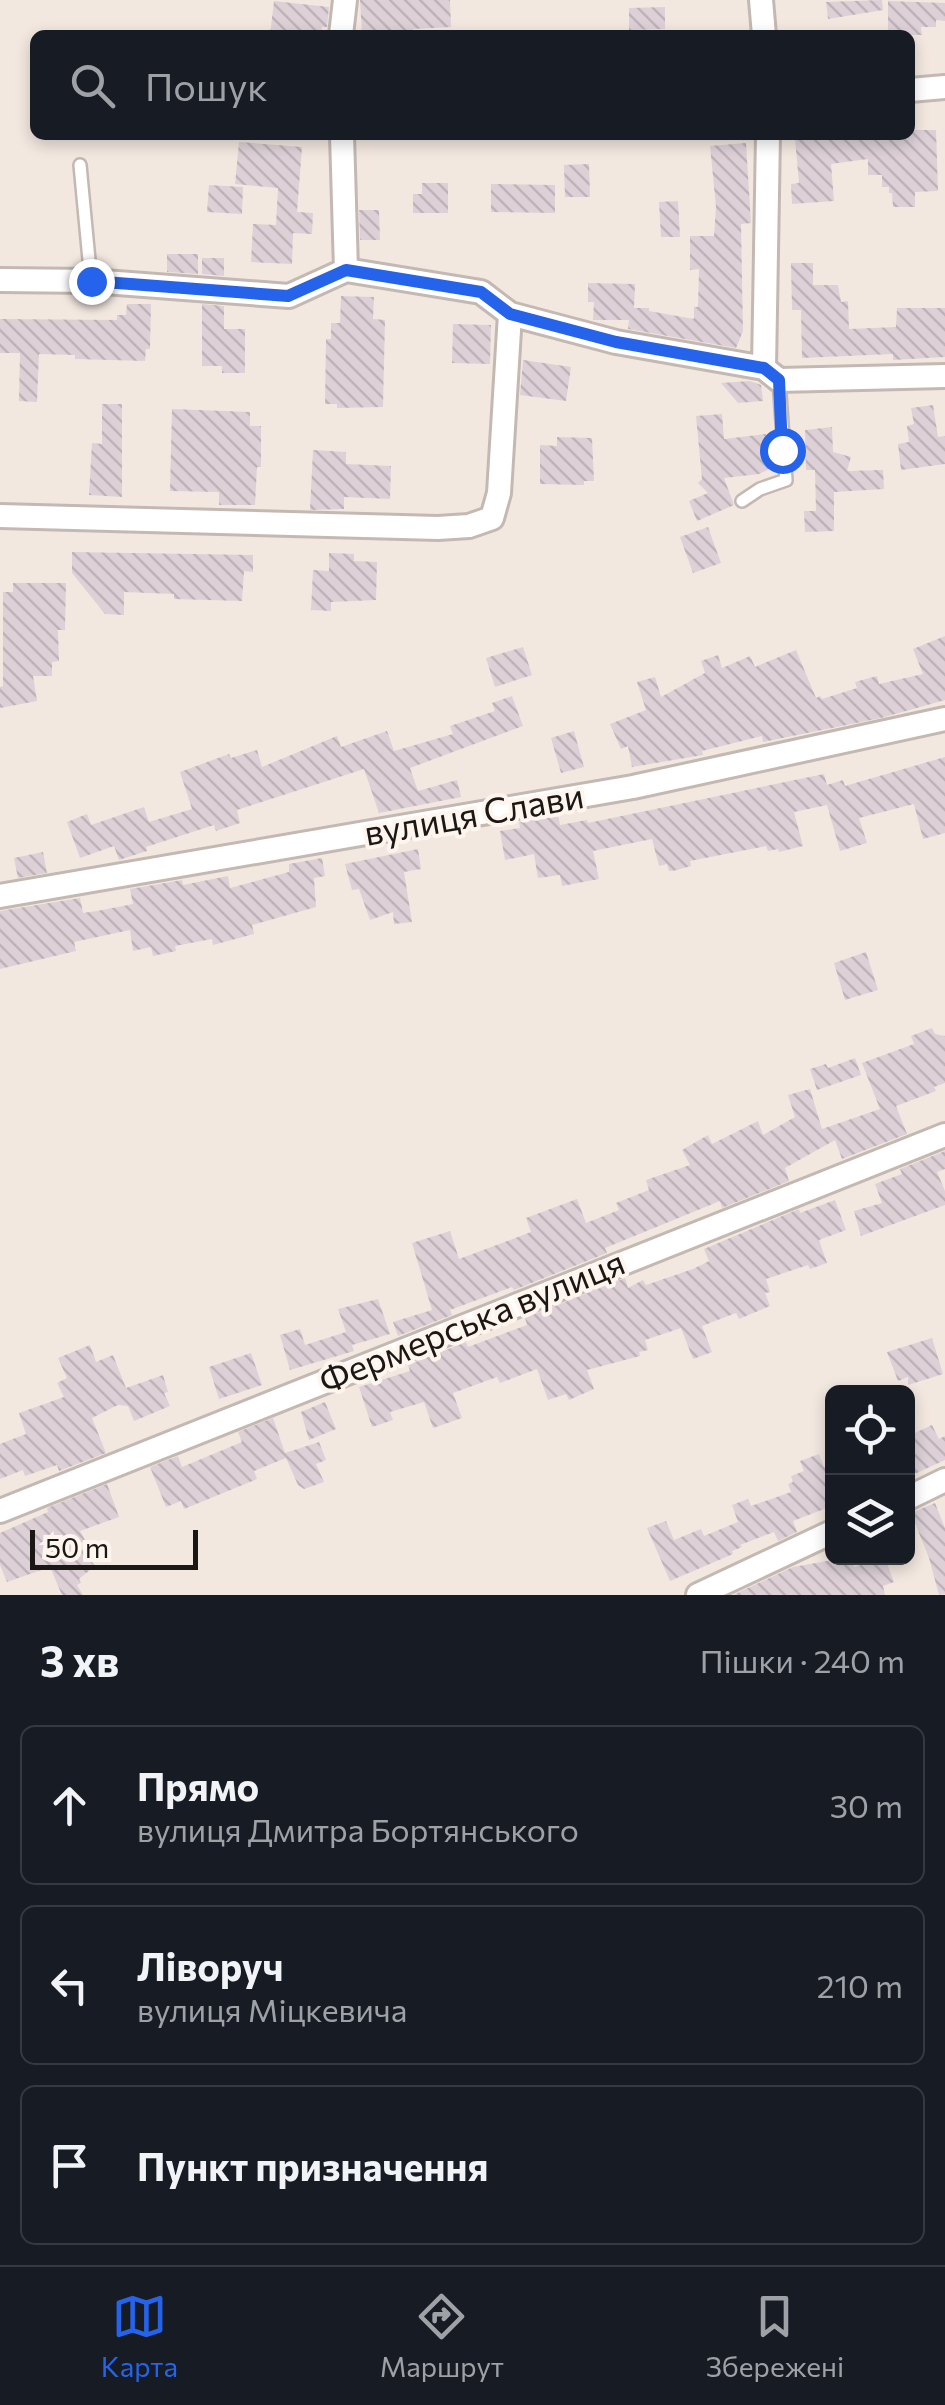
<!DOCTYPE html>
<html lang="uk">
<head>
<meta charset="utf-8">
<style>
  body { margin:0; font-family:Commissioner,sans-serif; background:#20242c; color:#f1f3f6 }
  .controls { position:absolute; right:30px; bottom:30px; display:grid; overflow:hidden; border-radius:15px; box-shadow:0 5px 15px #0003 }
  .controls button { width:90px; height:90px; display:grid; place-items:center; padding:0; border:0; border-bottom:2px solid #363941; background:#171b24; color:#f1f3f6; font:50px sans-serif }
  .scale { position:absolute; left:30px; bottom:25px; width:168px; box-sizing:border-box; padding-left:10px; border:5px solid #1a1714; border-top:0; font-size:28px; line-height:35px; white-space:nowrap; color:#1a1714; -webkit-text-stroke:8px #fff5ef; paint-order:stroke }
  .stop { position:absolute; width:30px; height:30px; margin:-22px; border:8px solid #2563eb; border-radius:50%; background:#fff }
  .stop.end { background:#2563eb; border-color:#fff; box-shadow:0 2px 10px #0008 }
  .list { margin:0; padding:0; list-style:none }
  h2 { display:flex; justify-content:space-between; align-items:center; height:130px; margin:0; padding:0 40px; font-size:42px }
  h2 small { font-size:32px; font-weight:400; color:#9ea1a6 }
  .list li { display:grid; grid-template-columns:65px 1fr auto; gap:30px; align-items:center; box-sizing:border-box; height:160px; margin:0 20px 20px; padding:0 20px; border:2px solid #363941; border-radius:15px }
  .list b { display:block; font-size:38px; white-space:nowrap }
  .list p { margin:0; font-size:32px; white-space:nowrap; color:#9ea1a6 }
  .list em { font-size:32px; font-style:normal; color:#9ea1a6 }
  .icon { flex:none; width:55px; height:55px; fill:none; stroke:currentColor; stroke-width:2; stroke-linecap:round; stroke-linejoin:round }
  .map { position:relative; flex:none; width:945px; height:1595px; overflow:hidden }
  .search { position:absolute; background:#171b24; box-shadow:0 5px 15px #0003; left:30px; right:30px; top:30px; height:110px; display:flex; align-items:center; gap:25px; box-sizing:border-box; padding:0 35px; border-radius:15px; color:#9ea1a6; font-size:38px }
  .sheet { height:670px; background:#171b24 }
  nav { display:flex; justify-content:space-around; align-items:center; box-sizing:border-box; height:140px; border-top:2px solid #363941; background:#171b24; font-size:28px; color:#9ea1a6 }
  nav a { display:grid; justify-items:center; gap:5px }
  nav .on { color:#2563eb }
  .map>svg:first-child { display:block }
  .building { fill:url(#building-back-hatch) }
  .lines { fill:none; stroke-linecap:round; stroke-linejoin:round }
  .service-casing { stroke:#c4b9b2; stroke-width:16 }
  .minor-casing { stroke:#c4b9b2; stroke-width:28 }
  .service { stroke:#fff; stroke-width:11 }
  .minor { stroke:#fff; stroke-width:22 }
  .route { stroke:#2563eb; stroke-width:12 }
  .labels { text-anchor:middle; stroke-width:8; stroke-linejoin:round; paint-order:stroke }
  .street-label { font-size:35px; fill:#1a1714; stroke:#fff5ef }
</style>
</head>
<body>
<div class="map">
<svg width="945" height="1595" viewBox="0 0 945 1595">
  <defs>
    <pattern id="building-back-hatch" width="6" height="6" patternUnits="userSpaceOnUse" patternTransform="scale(2.5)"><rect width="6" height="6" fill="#ddd1d7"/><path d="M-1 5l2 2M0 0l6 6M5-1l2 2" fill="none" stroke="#bdb3b8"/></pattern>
  </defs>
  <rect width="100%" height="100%" fill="#f3e8e0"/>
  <path class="building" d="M360 0H450L451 27 413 29 414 35H362Z
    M882 0 883 10 828 19 826 2Z
    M274 1 329 7 327 27H322L321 35H270Z
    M888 1 945 3V21L936 20V27H921L922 35H888Z
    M665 7V29L629 30V8Z
    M910 130H936L938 191 915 192V207H893L892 193H889V187H882V175H868V159L831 164 834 201 792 204 791 184 799 183 795 139 910 135Z
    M239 142 302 147 297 212 313 213 312 234 293 233 292 264 251 262 253 224 276 225 278 188 235 184Z
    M746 143 751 223 741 224 743 331 736 348 628 329 629 320H593L594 302H588V283L635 284 634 308H649V311L694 319V307H698L699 269 690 270V236H714L716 207 710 146Z
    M589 164 590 197H565L564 165Z
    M422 183H448V213H413V194H422Z
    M491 184 555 185V213L491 212Z
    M209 185 243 187 242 214 207 212Z
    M678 201 680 237H661L659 202Z
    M359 210H379L380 240H360Z
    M167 254H198V274L167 272Z
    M202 258H224V276L202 274Z
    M791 263H813V285H838L841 302 848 301 849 329 896 327 897 308H945V357L893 360V354L802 358 801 310H792Z
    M341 296 374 297 373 319 385 320 383 407 337 408V404H325L326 339H331V323H340Z
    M127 304H151L150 349H146L145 361 75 359V355L39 354 37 402 19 401 20 353H0V319L117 320V315H126Z
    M202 304 224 306V329H245V373H222V366H202Z
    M453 324 491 325 490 364 452 363Z
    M523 360 571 367 566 401 520 395Z
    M750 381 761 385 763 401 738 403 721 383Z
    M102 404H122V497L89 495 92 443 102 444Z
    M933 405 938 437 945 436V464L901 470 898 444 909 442 907 426 914 424 911 408Z
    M172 409 250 412V426H261V467H257L255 505H219V492L170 491Z
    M722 414 724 439 766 434 769 469 759 474 724 478 734 505 697 521 689 501 708 493 698 483 702 479 696 416Z
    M832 427 833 452 851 457 847 471 883 470 884 489 834 492V531L805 532 804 511H816L815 470H806L805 430Z
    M557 437 592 438 594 481H584V485L540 484V445L557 446Z
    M313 450 346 452V464L391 466 390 499 344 497V509L310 510Z
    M708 527 721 563 693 573 680 537Z
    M72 552 253 555V572L244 571 242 601 174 599V594L124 592V615L105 614 72 573Z
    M329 553 354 554V561L377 562 376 600 331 602V611L311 610 313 570 329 571Z
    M13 583H66L65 630H58L59 661 52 662V676H33L37 701 0 708V687L3 686V592H13Z
    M945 636V700L881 718 763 742 762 736 702 751 703 755 632 767 628 746 621 749 610 724 646 710 637 682 655 677 661 697 705 673 701 661 718 655 722 668 750 656 755 667 796 650 816 698 820 696 822 699 857 688 855 682 877 676 879 684 923 674 913 649Z
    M523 647 532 675 495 687 486 658Z
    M512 696 523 726 410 768 418 791 457 780 461 797 379 813 364 769 237 810 240 823 216 831 214 825 146 847 147 851 119 860 114 846 80 858 67 822 87 814 91 825 144 807 149 822 192 809 180 772 229 754 231 758 257 750 262 767 337 736 341 747 387 731 394 751 453 734 450 726 495 711 492 703Z
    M574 731 584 767 561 773 551 738Z
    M945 757V833L923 839 914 804 859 818 867 843 840 851 827 805 794 812 803 846 779 852 778 849 768 851 766 846 690 861 691 866 673 871H669L667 864 659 866 652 839 593 851 599 879 562 886 560 875 538 878 534 854 505 860 500 831 520 828 519 822 558 815 560 825 587 820 588 823 824 774 827 785 843 780 845 786Z
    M418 849 421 869 404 872 412 922 394 924 393 912 370 920 359 889 352 890 345 864Z
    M43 852 47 873 18 878 14 858Z
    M322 858 325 876 314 878 316 907 252 925 254 934 213 945 212 939 175 946 176 951 153 956 151 947 133 951 130 930 74 942 76 951 0 969V911L80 898 83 913 97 911 133 904 130 889 182 880 183 885 228 876 230 888 289 872V864Z
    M866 952 878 990 845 1000 834 963Z
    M932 1028 935 1034 945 1036V1083L934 1087 936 1091 896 1106 907 1134 842 1159 835 1140 785 1168 789 1181 722 1208 720 1201 605 1248 607 1253 514 1290 512 1287 450 1310 452 1315 398 1336 393 1322 432 1310 412 1243 450 1231 459 1259 531 1232 526 1218 577 1199 586 1223 619 1210 616 1203 649 1190 646 1180 690 1165 682 1150 708 1135 712 1144 758 1121 763 1135 795 1117 788 1095 810 1089 822 1129 880 1109 862 1063 914 1044 911 1036Z
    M855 1058 861 1075 817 1090 810 1069 826 1064 828 1068Z
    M945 1151V1169L937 1172 945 1191V1205L861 1236 854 1211 882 1203 875 1184 902 1174 900 1169Z
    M835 1200 846 1230 819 1240 827 1263 810 1269 808 1265 766 1279 770 1292 765 1293 770 1306 739 1319 736 1313 702 1326 712 1352 693 1359 681 1328 645 1340 648 1350 639 1352 640 1356 587 1370 594 1389 569 1400 566 1394 548 1400 537 1369 500 1383 497 1377 453 1393 462 1418 433 1428 424 1402 390 1412 393 1420 372 1427 359 1387 410 1371 408 1365 466 1342 468 1347 527 1325 525 1318 625 1278 628 1288 643 1280 646 1285 693 1269 709 1261 704 1249 799 1209 800 1213Z
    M378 1299 390 1334 352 1345 354 1351 290 1370 280 1335 300 1329 305 1345 346 1332 338 1309Z
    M932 1338 943 1374 908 1385V1377L898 1381 887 1352Z
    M90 1345 96 1362 113 1355 126 1388 163 1375 168 1392 164 1393 170 1406 134 1421 128 1406 118 1405 92 1418 106 1453 59 1471 57 1465 25 1476 23 1470 0 1479V1444L26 1434 19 1413 64 1397 57 1383 67 1378 58 1358Z
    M251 1353 262 1385 219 1399 209 1367Z
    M325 1402 336 1429 309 1440 301 1412Z
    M273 1418 285 1453 319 1442 326 1460 316 1464 324 1482 304 1489 298 1485 286 1458 254 1471 257 1479 184 1509 181 1501 166 1507 150 1467 178 1456 182 1467 242 1442 238 1432Z
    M932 1425 939 1439 945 1436V1460L908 1477V1436Z
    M819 1454 824 1467 832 1465V1506L793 1521 797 1532 778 1541 774 1532 740 1545 742 1547 732 1551 733 1554 670 1581 647 1528 666 1521 674 1540 701 1529 704 1536 738 1522 732 1505 748 1499 751 1506 791 1492 788 1484 793 1482 791 1476 804 1471 800 1461Z
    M107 1484 119 1517 80 1531 85 1540 79 1544 95 1566 79 1579 81 1583 77 1585 83 1595H62L50 1567 7 1582 0 1565V1533L48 1512 47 1508Z
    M935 1503 945 1528V1594L939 1595 929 1558 911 1513Z
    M844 1558H852L854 1567 885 1558 894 1582 883 1586 885 1595H733L793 1567Z"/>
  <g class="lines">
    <defs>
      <path id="service" d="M80 165 91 281
        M742 501 760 489 786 480 779 380"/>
      <path id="minor" d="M761 0 764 35
        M341 35 345 0
        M910 90 945 87
        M342 135 346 270
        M768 135 764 368 779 380 945 376
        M0 280 91 281 289 296 346 270 481 292 510 314 616 342 764 368
        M0 516 438 528 469 526 492 518 499 493 510 314
        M0 896 633 787 945 719
        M908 1498 945 1480
        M0 1511 945 1135
        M698 1595 832 1532"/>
    </defs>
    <use href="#service" class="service-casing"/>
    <use href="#minor" class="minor-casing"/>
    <use href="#service" class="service"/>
    <use href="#minor" class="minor"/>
  </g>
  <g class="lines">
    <path class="route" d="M91 281 288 296 346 270 481 292 510 314 616 342 764 368 779 380 782 450"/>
  </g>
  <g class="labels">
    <g class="street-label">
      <text transform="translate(474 815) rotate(-10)" y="12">вулиця Слави</text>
      <text transform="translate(472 1322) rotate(-22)" y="12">Фермерська вулиця</text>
    </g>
  </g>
</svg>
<div class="controls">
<button><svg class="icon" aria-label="locate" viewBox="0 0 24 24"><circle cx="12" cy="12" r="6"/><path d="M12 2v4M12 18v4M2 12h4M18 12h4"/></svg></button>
<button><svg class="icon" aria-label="layers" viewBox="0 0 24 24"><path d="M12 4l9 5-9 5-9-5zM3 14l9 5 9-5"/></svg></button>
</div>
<div class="scale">50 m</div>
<div class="stop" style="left:782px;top:450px"></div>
<div class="stop end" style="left:91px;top:281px"></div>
<div class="search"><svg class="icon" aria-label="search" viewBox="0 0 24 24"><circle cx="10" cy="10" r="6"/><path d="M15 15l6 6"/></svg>Пошук</div>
</div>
<section class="sheet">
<h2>3 хв<small>Пішки · 240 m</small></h2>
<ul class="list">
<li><svg class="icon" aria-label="ahead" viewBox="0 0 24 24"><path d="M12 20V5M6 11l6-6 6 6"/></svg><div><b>Прямо</b><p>вулиця Дмитра Бортянського</p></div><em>30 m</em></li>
<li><svg class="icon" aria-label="left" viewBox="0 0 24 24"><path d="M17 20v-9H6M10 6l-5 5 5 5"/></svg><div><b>Ліворуч</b><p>вулиця Міцкевича</p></div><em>210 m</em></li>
<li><svg class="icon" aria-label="arrive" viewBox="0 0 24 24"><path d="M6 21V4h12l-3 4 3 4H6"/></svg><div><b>Пункт призначення</b></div></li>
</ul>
</section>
<nav>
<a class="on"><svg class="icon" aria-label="map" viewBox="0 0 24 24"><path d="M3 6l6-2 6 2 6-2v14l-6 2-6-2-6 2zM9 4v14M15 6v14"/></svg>Карта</a>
<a><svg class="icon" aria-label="directions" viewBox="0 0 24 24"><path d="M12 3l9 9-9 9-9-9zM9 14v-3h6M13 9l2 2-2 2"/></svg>Маршрут</a>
<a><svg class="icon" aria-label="saved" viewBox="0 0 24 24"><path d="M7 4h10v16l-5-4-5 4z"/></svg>Збережені</a>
</nav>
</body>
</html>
